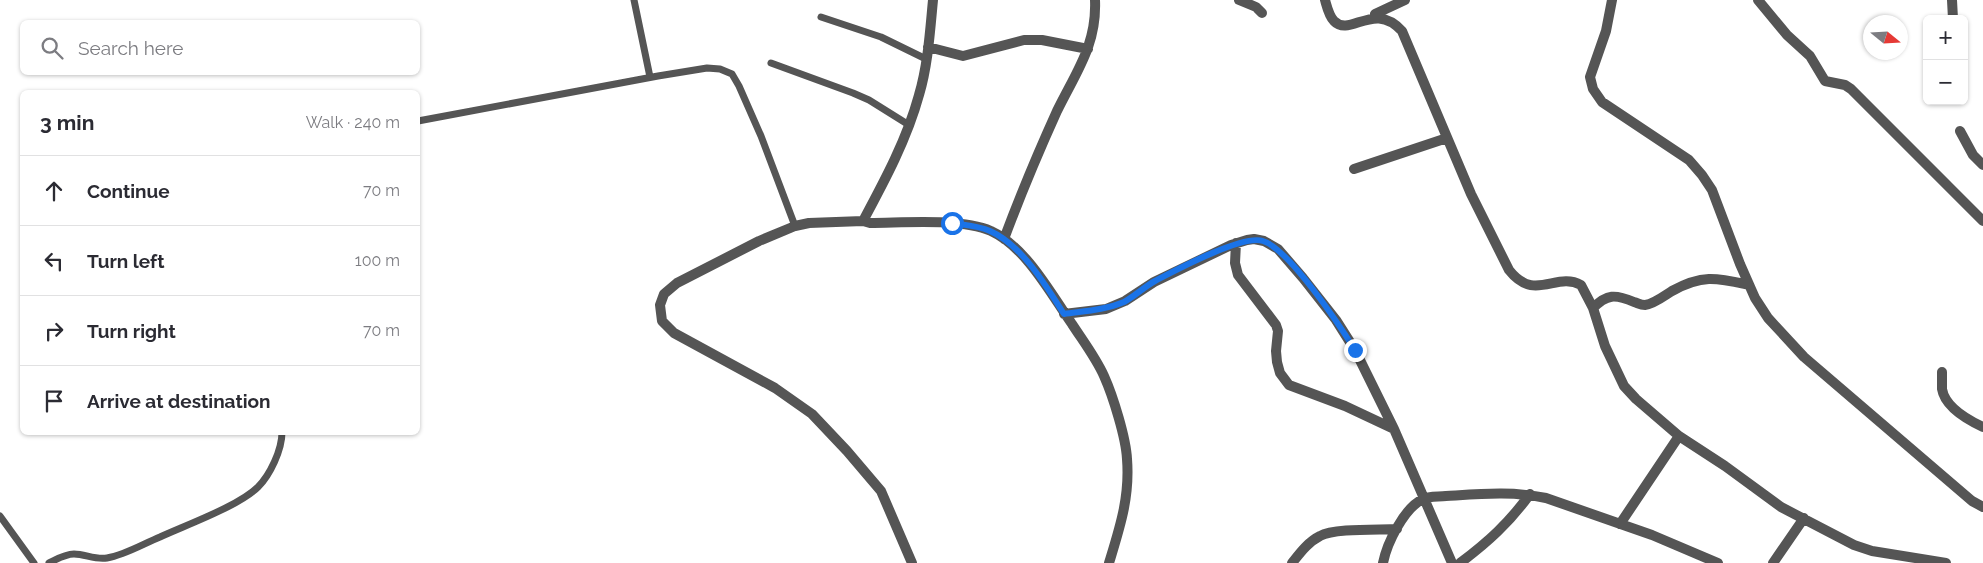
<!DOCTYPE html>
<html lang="en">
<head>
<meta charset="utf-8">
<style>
  body { margin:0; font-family:Raleway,sans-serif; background:#f7f7f7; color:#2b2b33 }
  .controls { position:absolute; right:15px; top:15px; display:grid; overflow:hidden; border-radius:8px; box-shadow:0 1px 4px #0004 }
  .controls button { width:45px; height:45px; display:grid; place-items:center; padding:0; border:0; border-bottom:1px solid #e1e1e2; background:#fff; color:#2b2b33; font:25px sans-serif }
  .compass { position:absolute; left:1863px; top:15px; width:45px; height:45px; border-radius:50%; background:#fff; box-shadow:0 1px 4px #0004; rotate:108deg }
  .stop { position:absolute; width:15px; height:15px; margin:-11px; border:4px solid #1a73e8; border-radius:50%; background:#fff }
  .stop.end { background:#1a73e8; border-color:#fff; box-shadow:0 1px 5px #0008 }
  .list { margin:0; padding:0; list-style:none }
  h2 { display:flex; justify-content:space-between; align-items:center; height:65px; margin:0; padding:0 20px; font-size:21px }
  h2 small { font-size:16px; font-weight:400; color:#7c7c81 }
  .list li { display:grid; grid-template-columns:32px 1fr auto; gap:15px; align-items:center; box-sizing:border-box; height:70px; padding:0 20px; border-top:1px solid #e1e1e2 }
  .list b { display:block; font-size:19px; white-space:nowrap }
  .list em { font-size:16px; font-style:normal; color:#7c7c81 }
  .icon { flex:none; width:28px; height:28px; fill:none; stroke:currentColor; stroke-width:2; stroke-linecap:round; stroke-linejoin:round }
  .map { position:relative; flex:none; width:1983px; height:563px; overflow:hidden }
  .search { position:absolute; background:#fff; box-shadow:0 1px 4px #0004; left:20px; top:20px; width:400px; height:55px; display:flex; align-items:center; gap:12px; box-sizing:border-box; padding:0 18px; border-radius:8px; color:#7c7c81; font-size:19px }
  .panel { position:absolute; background:#fff; box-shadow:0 1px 4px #0004; left:20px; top:90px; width:400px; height:345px; border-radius:8px }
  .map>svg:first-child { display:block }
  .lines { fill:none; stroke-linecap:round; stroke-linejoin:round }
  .lane { stroke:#555; stroke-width:7 }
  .street { stroke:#555; stroke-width:10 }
  .route { stroke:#1a73e8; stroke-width:6 }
</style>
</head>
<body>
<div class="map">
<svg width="1983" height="563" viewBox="0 0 1983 563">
  <rect width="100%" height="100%" fill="#fff"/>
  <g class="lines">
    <path class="lane" d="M634 0 650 77
      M821 17 881 37 926 59
      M771 63 853 93 869 100 909 125
      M418 121 658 76 707 68 720 69 732 74 739 86 761 136 795 226
      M0 516 34 563
      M49 563C57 559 65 554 74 554 85 554 95 560 107 558 125 555 143 544 160 537 186 525 239 506 258 487 270 475 282 450 282 432"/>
    <path class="street" d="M1239 0 1256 7 1262 13
      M1325 0C1327 7 1329 16 1334 21 1350 38 1374 0 1402 31L1471 194 1509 270C1535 303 1556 271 1581 285L1593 308 1605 346 1624 386 1636 399 1679 436 1725 466 1781 507 1854 545 1872 551 1946 563
      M1612 0 1606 31 1590 77 1593 89 1602 102 1689 160 1702 175 1712 190 1740 264 1755 298 1768 318 1804 357 1972 501 1983 507
      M1758 0 1787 35 1810 56 1825 81 1845 85 1851 89 1983 221
      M1952 0 1953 19
      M1375 14 1405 0
      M928 47 963 56 1024 40H1042L1088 49
      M1960 131 1973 155 1983 165
      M1354 169 1447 138
      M863 221C885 180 907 139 919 95 928 65 930 31 933 0
      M1004 239C1020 196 1038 153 1057 111 1076 72 1097 45 1095 0
      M1236 243 1235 263 1238 275 1276 325 1278 331 1276 351 1277 362 1280 373 1289 385 1345 406 1394 429
      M1593 308C1607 294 1615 294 1634 302 1638 303 1640 305 1645 305 1654 304 1664 296 1672 291 1703 274 1717 278 1749 285
      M1064 314 1106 309 1125 301 1154 282 1231 245 1247 240 1254 239 1264 241 1278 249 1303 278 1336 320 1355 350 1394 429 1452 563
      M1942 372C1942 378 1942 384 1942 389 1945 407 1968 420 1983 427
      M1620 524 1679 436
      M912 563 881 491 847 451 812 414 775 388 674 333 662 321 660 305 664 294 677 283 759 241 795 226 809 223 863 221 870 223C904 223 960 218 991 231 1026 247 1051 294 1072 324 1083 341 1096 358 1104 376 1113 396 1126 438 1127 459 1130 497 1120 527 1109 563
      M1292 563C1300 553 1308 542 1320 536 1334 528 1378 530 1397 529
      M1383 563C1387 543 1404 508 1423 499 1429 496 1439 497 1446 496 1480 494 1513 491 1546 498L1652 535 1718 563
      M1460 563C1488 542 1509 523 1530 494
      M1773 563 1804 518"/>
  </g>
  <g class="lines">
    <path class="route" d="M952 223C965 225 979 226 990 231 1022 245 1046 286 1064 314 1085 311 1105 310 1124 302 1135 296 1144 287 1155 281 1176 270 1243 234 1263 241 1289 249 1340 326 1355 350"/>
  </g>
</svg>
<div class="controls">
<button>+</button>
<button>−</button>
</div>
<svg class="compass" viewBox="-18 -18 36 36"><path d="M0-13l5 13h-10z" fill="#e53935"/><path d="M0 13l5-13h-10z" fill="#7c7c81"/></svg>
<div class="stop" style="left:952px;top:223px"></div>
<div class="stop end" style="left:1355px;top:350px"></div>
<div class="search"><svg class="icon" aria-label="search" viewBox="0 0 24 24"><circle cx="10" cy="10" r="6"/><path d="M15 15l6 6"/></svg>Search here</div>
<section class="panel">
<h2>3 min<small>Walk · 240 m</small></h2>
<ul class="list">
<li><svg class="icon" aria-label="ahead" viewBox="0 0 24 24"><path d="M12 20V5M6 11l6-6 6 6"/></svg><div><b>Continue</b></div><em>70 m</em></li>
<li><svg class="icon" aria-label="left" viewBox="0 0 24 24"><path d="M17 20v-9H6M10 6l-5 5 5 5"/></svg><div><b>Turn left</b></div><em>100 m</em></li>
<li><svg class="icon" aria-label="right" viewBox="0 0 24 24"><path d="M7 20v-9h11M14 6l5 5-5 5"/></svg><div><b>Turn right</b></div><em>70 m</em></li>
<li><svg class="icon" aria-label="arrive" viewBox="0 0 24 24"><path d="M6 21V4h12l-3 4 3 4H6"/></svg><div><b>Arrive at destination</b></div></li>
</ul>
</section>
</div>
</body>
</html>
